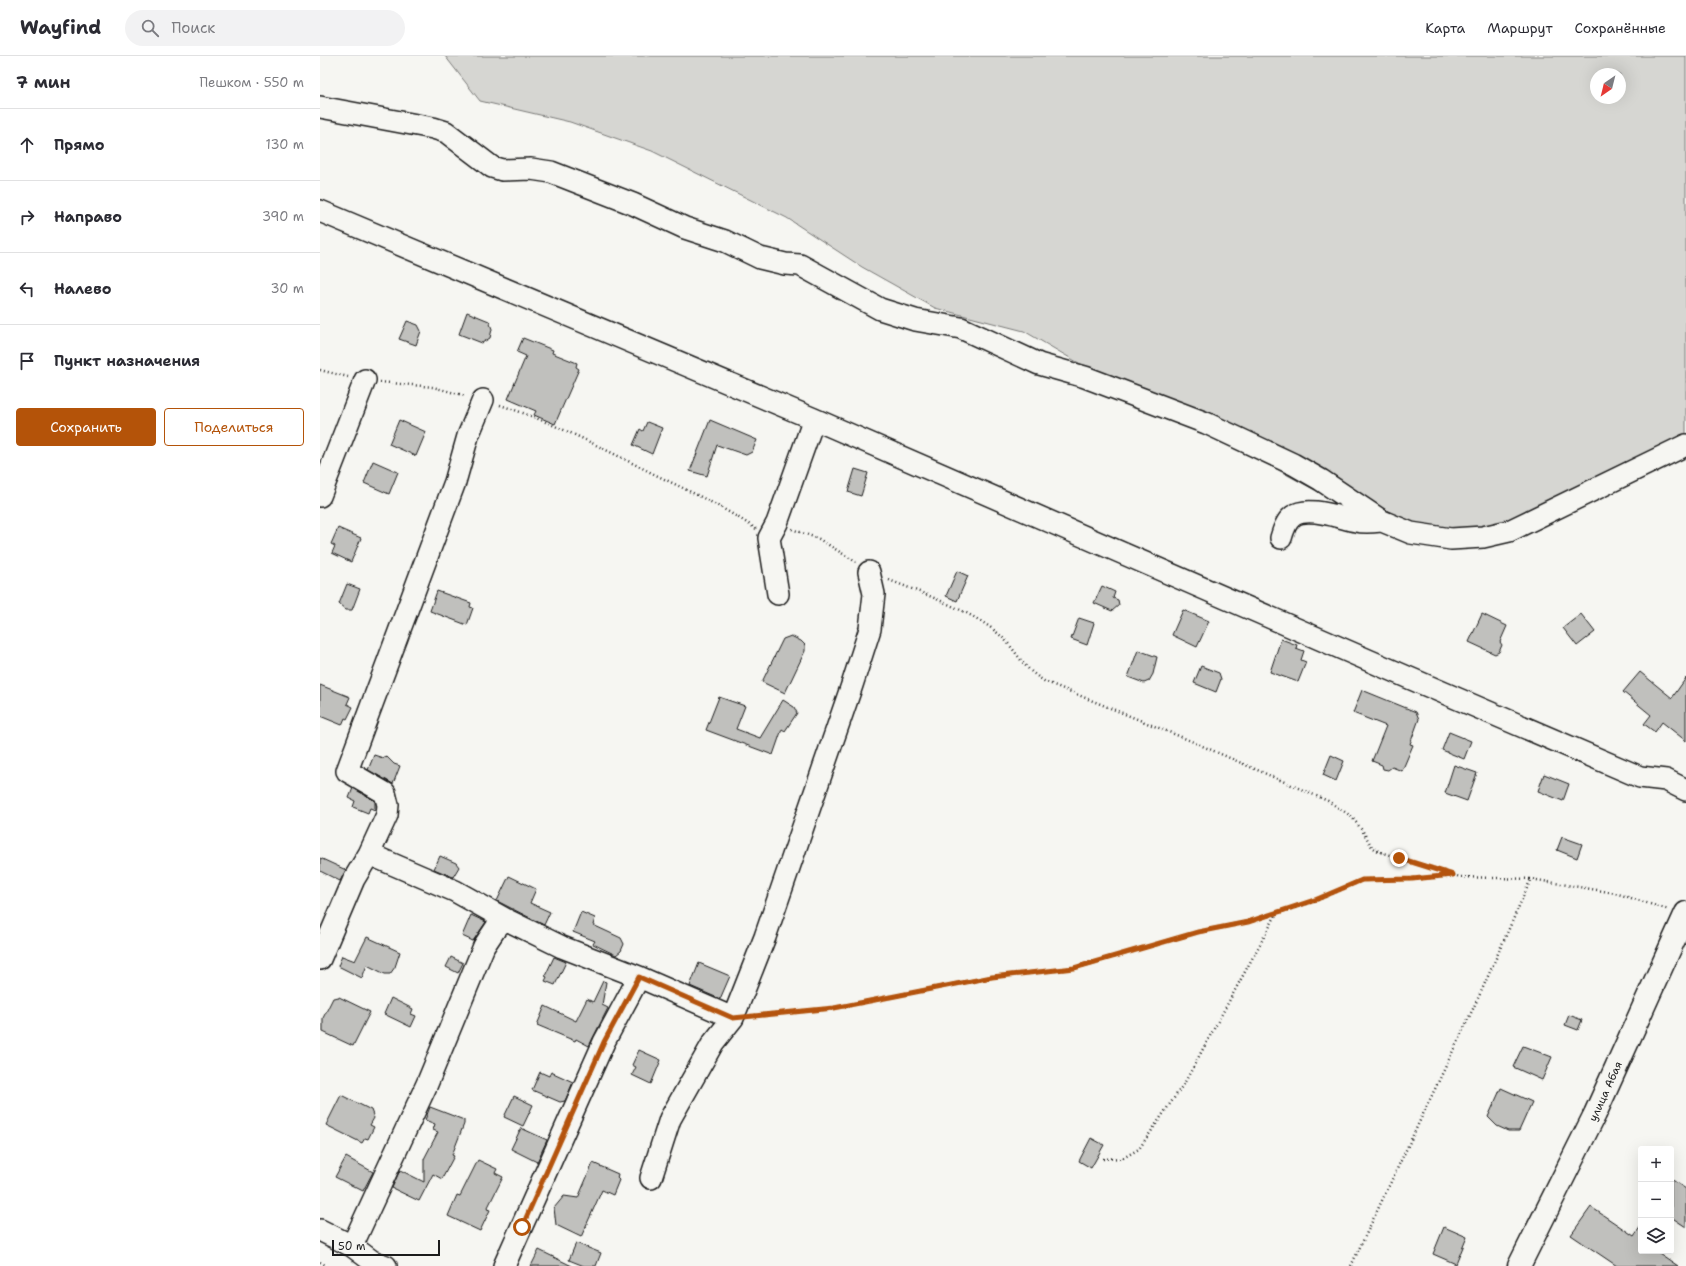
<!DOCTYPE html>
<html lang="ru">
<head>
<meta charset="utf-8">
<style>
  body { margin:0; font-family:"Shantell Sans",sans-serif; background:#f2f2f3; color:#2b2b33 }
  .controls { position:absolute; right:12px; bottom:12px; display:grid; overflow:hidden; border-radius:4px; box-shadow:0 4px 16px #0002 }
  .controls button { width:36px; height:36px; display:grid; place-items:center; padding:0; border:0; border-bottom:1px solid #e1e1e2; background:#fff; color:#2b2b33; font:20px sans-serif }
  .compass { position:absolute; left:1270px; top:12px; width:36px; height:36px; border-radius:50%; background:#fff; box-shadow:0 4px 16px #0002; rotate:215deg }
  .scale { position:absolute; left:12px; bottom:10px; width:108px; box-sizing:border-box; padding-left:4px; border:2px solid #1c1c1c; border-top:0; font-size:11px; line-height:14px; white-space:nowrap; color:#1c1c1c; -webkit-text-stroke:3px #f6f6f2; paint-order:stroke }
  .stop { position:absolute; width:12px; height:12px; margin:-9px; border:3px solid #b45309; border-radius:50%; background:#fff }
  .stop.end { background:#b45309; border-color:#fff; box-shadow:0 1px 4px #0008 }
  .list { margin:0; padding:0; list-style:none }
  h2 { display:flex; justify-content:space-between; align-items:center; height:52px; margin:0; padding:0 16px; font-size:17px }
  h2 small { font-size:13px; font-weight:400; color:#7c7c81 }
  .list li { display:grid; grid-template-columns:26px 1fr auto; gap:12px; align-items:center; box-sizing:border-box; height:72px; padding:0 16px; border-top:1px solid #e1e1e2 }
  .list b { display:block; font-size:15px; white-space:nowrap }
  .list em { font-size:13px; font-style:normal; color:#7c7c81 }
  .actions { display:flex; gap:8px; padding:12px 16px }
  .actions a { flex:1; padding:9px 0; border:1px solid #b45309; border-radius:4px; text-align:center; font-size:14px; color:#b45309 }
  .actions .main { background:#b45309; color:#fff }
  .icon { flex:none; width:22px; height:22px; fill:none; stroke:currentColor; stroke-width:2; stroke-linecap:round; stroke-linejoin:round }
  .map { position:relative; flex:none; width:1366px; height:1210px; overflow:hidden }
  header { display:flex; align-items:center; gap:24px; box-sizing:border-box; height:56px; padding:0 20px; background:#fff; border-bottom:1px solid #e1e1e2 }
  header strong { font-size:19px }
  nav { display:flex; gap:22px; margin-inline-start:auto; font-size:14px }
  .search { width:280px; height:36px; background:#f2f2f3; display:flex; align-items:center; gap:10px; box-sizing:border-box; padding:0 14px; border-radius:22px; color:#7c7c81; font-size:15px }
  main { display:flex }
  aside { flex:1; background:#fff }
  .map>svg:first-child { display:block }
  .green { fill:#d6d6d2; stroke:#797977; fill-rule:evenodd }
  .building { fill:#c0c0bd; stroke:#1c1c1c }
  .lines { fill:none; stroke-linecap:round; stroke-linejoin:round }
  .minor-casing { stroke:#1c1c1c; stroke-width:24 }
  .major-casing { stroke:#1c1c1c; stroke-width:25 }
  .path { stroke:#1c1c1c; stroke-width:2.5; stroke-dasharray:1 3; stroke-linecap:butt }
  .minor { stroke:#f6f6f2; stroke-width:21 }
  .major { stroke:#f6f6f2; stroke-width:22 }
  .route { stroke:#b45309; stroke-width:5 }
  .labels { text-anchor:middle; stroke-width:3; stroke-linejoin:round; paint-order:stroke }
  .street-label { font-size:11px; fill:#1c1c1c; stroke:#f6f6f2 }
</style>
</head>
<body>
<header>
<strong>Wayfind</strong>
<div class="search"><svg class="icon" aria-label="search" viewBox="0 0 24 24"><circle cx="10" cy="10" r="6"/><path d="M15 15l6 6"/></svg>Поиск</div>
<nav><a>Карта</a><a>Маршрут</a><a>Сохранённые</a></nav>
</header>
<main>
<aside>
<h2>7 мин<small>Пешком · 550 m</small></h2>
<ul class="list">
<li><svg class="icon" aria-label="ahead" viewBox="0 0 24 24"><path d="M12 20V5M6 11l6-6 6 6"/></svg><div><b>Прямо</b></div><em>130 m</em></li>
<li><svg class="icon" aria-label="right" viewBox="0 0 24 24"><path d="M7 20v-9h11M14 6l5 5-5 5"/></svg><div><b>Направо</b></div><em>390 m</em></li>
<li><svg class="icon" aria-label="left" viewBox="0 0 24 24"><path d="M17 20v-9H6M10 6l-5 5 5 5"/></svg><div><b>Налево</b></div><em>30 m</em></li>
<li><svg class="icon" aria-label="arrive" viewBox="0 0 24 24"><path d="M6 21V4h12l-3 4 3 4H6"/></svg><div><b>Пункт назначения</b></div></li>
</ul>
<div class="actions"><a class="main">Сохранить</a><a>Поделиться</a></div>
</aside>
<div class="map">
<svg width="1366" height="1210" viewBox="0 0 1366 1210">
  <rect width="100%" height="100%" fill="#f6f6f2"/>
  <filter id="ink" filterUnits="userSpaceOnUse"><feTurbulence type="fractalNoise" baseFrequency=".025" numOctaves="2"/><feDisplacementMap in="SourceGraphic" scale="8" xChannelSelector="R" yChannelSelector="G"/><feConvolveMatrix kernelMatrix="1 2 1 2 8 2 1 2 1" color-interpolation-filters="sRGB"/></filter>
  <g filter="url(#ink)">
    <path class="green" d="M125 0H1366V393L1256 448 1144 480 1028 452 927 397 798 330 704 275 615 252 542 211 467 162 332 95 250 66 160 45ZM1276 18H1300V42H1276Z"/>
    <path class="building" d="M147 256 169 265 172 273 170 282 162 287 139 278Z
      M87 265 98 269 101 275 96 289 79 283Z
      M203 282 233 294 232 297 257 307 256 311 259 313 235 368 214 359 216 355 188 343 206 300 197 296Z
      M79 364 106 376 96 400 69 388Z
      M390 364 437 384 432 396 426 399 397 389 387 420 370 415Z
      M327 366 342 372 332 398 313 389 320 373 323 375Z
      M53 405 78 416 69 438 44 427Z
      M535 413 548 417 541 440 528 436Z
      M18 472 41 482 31 506 12 497 15 490 11 488Z
      M637 515 648 520 637 545 626 540Z
      M27 528 40 533 32 554H26L19 548Z
      M782 530 795 536 793 542 798 544 799 549 792 555 774 547Z
      M117 535 151 547 150 551 153 552 147 569 110 555Z
      M863 554 889 565 877 591 852 579Z
      M1162 558 1187 570 1180 586 1182 589 1179 596 1175 598 1149 586Z
      M1261 558 1275 576 1257 590 1243 572Z
      M759 562 774 567 767 589 751 583Z
      M471 580 481 585 485 589V595L465 637 442 626 463 583Z
      M961 583 977 589 976 592 984 595 981 604 986 606 978 626 950 616Z
      M818 594 837 601 833 618 829 625 824 627 808 621Z
      M881 610 899 617 901 623 896 636 874 627Z
      M1320 616 1352 642 1366 622V685L1342 666 1335 676 1324 668 1331 659 1303 636Z
      M0 629 30 641 27 648 33 651 27 663 25 662 22 669 0 660Z
      M1042 634 1096 656 1099 663 1090 688 1093 689 1082 715 1072 711 1068 714 1063 713 1062 709 1052 705 1066 670 1033 657Z
      M399 641 425 650 416 673 440 682 463 644 474 651 477 657 465 675 462 673 453 699 386 674Z
      M1129 676 1151 685 1144 703 1122 694Z
      M54 699 63 702 66 700 74 708 80 710 73 728 48 714Z
      M1011 699 1024 705 1016 725 1003 719Z
      M1134 709 1157 717 1147 745 1125 737Z
      M1224 718 1249 728 1243 745 1218 735Z
      M33 732 55 745V754L50 752 48 757 33 751 35 745 29 742Z
      M1242 781 1262 788 1257 802 1237 794Z
      M120 800 136 807 139 811 133 821 114 813Z
      M0 802 26 814 20 825 0 815Z
      M189 820 216 833 210 847 230 856 224 869 177 845Z
      M261 856 275 862 273 869 301 882 304 888 301 895 296 899 273 888 275 885 253 876Z
      M151 859 166 866 153 885 142 880Z
      M47 881 80 896 75 911 70 918H65L47 909 42 922 18 910 22 900 35 905Z
      M131 901 143 907 138 917 126 911Z
      M234 901 246 906 235 929 225 925 227 921 225 920Z
      M379 907 410 920 400 943 370 930Z
      M283 925 286 926 282 949 288 952 269 990 256 983 255 985 217 969 225 950 256 965 267 943 273 946Z
      M19 941 50 956 33 990 3 976V962L13 942Z
      M71 942 93 953 91 958 96 960 91 971 64 958Z
      M1249 959 1262 964 1258 974 1245 969Z
      M1203 990 1232 1001 1222 1024 1193 1011Z
      M319 994 341 1004 331 1028 312 1019 316 1011 312 1009Z
      M220 1016 229 1020 231 1016 253 1026 245 1045 240 1046 212 1034Z
      M1181 1032 1212 1046 1199 1075H1188L1177 1070 1168 1061Z
      M21 1039 51 1054 54 1062 50 1069 54 1071 48 1083 45 1082 42 1087 6 1069Z
      M194 1040 213 1049 203 1070 184 1061Z
      M110 1051 144 1064V1068L132 1099 134 1100 122 1123 113 1118 99 1145 72 1132 80 1114 104 1126V1103L118 1076 113 1074 115 1068 105 1064Z
      M201 1072 227 1084 217 1106 191 1093Z
      M771 1082 784 1089 771 1112 759 1105Z
      M26 1101 53 1116 43 1135 15 1121Z
      M158 1104 177 1113 175 1117 183 1121 167 1153 170 1154 160 1175 128 1160 137 1139 140 1140Z
      M273 1107 298 1118 297 1122 299 1124 293 1139 282 1134 261 1181 236 1169 234 1152 244 1140 258 1142Z
      M1351 1123 1366 1133V1171L1351 1161Z
      M1271 1151 1314 1180 1321 1170V1195H1336L1358 1210H1297L1251 1179Z
      M1124 1171 1147 1181 1136 1208 1113 1198Z
      M256 1187 281 1197 276 1210H264L249 1204Z
      M219 1194 252 1210H211Z"/>
    <g class="lines">
      <defs>
        <path id="minor" d="M0 51 113 72 126 76 172 111 182 114 211 113 231 116 313 148 365 172 405 185 440 202 465 208 480 209 560 253 595 264 641 272 719 308 765 321 886 367 973 408 1001 424 1062 465 1091 477 1131 483 1163 481 1189 475 1366 389
          M0 155 494 363 1087 621 1320 721 1346 724 1366 734
          M0 440 45 324
          M961 482C963 475 966 465 973 460 988 449 1020 462 1036 465 1045 467 1053 466 1061 465
          M458 538 449 482 457 467 494 363
          M49 798 135 835 185 863 242 891 319 921 413 962
          M0 903 34 823 49 798 67 759 68 749 65 737 27 715 135 426 148 380 163 344
          M331 1122 350 1063 393 987 413 962 445 881 532 629 550 573 554 538 549 516
          M0 1174 32 1190 52 1205 66 1210
          M32 1190 107 1028 164 890 176 872 185 863
          M184 1210 284 986 319 921"/>
        <g id="major">
          <path id="s1" d="M1199 1210 1275 1058 1366 857"/>
        </g>
      </defs>
      <use href="#minor" class="minor-casing"/>
      <use href="#major" class="major-casing"/>
      <path class="path" d="M0 314 28 321
        M60 326 113 331 146 340
        M180 349C233 366 284 393 334 418 369 435 404 451 436 473
        M472 473 499 483 536 506
        M569 524C602 537 655 556 681 580 692 590 698 602 707 611 711 616 718 621 724 625L871 685 1008 745 1031 760 1042 774 1052 791 1060 796 1140 821 1211 823 1295 837 1349 854
        M431 960 514 952 672 921 755 912 878 876 928 866 995 845 1042 824 1092 823 1130 820
        M783 1103 803 1102 819 1093 865 1026 957 857
        M0 1206 7 1210
        M1031 1210 1161 936 1211 823"/>
      <use href="#minor" class="minor"/>
      <use href="#major" class="major"/>
    </g>
  </g>
  <g class="lines" filter="url(#ink)">
    <path class="route" d="M202 1171 284 986 319 921 413 962 514 952 672 921 754 912 878 876 928 866 995 844 1042 824 1092 823 1133 819 1079 802"/>
  </g>
  <g class="labels">
    <g class="street-label">
      <text dy="4" stroke="none"><textPath href="#s1" startOffset="195">улица Абая</textPath></text>
    </g>
  </g>
</svg>
<div class="controls">
<button>+</button>
<button>−</button>
<button><svg class="icon" aria-label="layers" viewBox="0 0 24 24"><path d="M12 4l9 5-9 5-9-5zM3 14l9 5 9-5"/></svg></button>
</div>
<svg class="compass" viewBox="-18 -18 36 36"><path d="M0-13l5 13h-10z" fill="#e53935"/><path d="M0 13l5-13h-10z" fill="#7c7c81"/></svg>
<div class="scale">50 m</div>
<div class="stop" style="left:202px;top:1171px"></div>
<div class="stop end" style="left:1079px;top:802px"></div>
</div>
</main>
</body>
</html>
